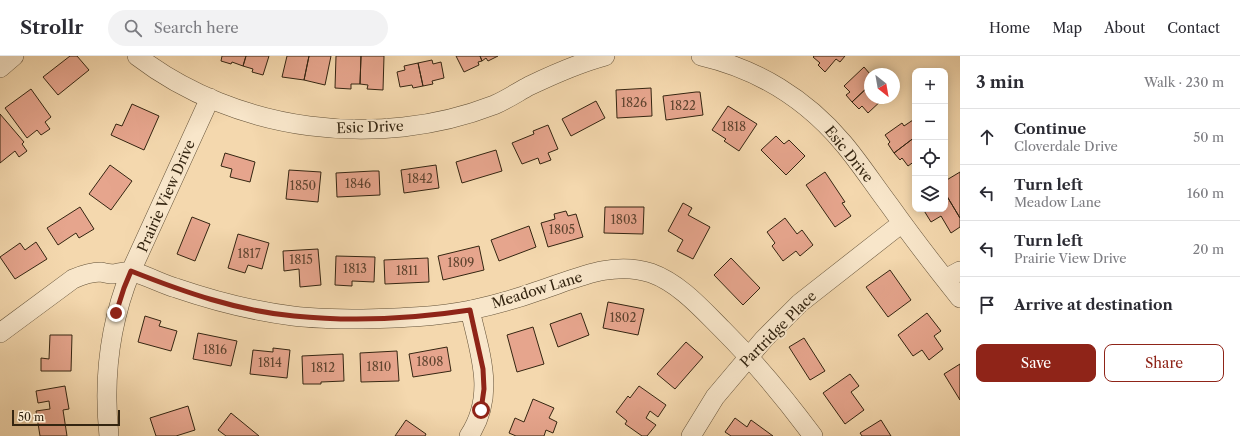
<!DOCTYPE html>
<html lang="en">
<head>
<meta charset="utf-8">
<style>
  body { margin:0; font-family:"Libre Caslon Text",serif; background:#f2f2f3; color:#2b2b33 }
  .controls { position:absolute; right:12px; top:12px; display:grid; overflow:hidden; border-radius:8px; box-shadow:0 2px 10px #0003 }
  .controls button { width:36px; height:36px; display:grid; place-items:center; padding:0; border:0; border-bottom:1px solid #e1e1e2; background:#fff; color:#2b2b33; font:20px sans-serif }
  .compass { position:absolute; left:864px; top:12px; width:36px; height:36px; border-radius:50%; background:#fff; box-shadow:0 2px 10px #0003; rotate:149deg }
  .scale { position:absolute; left:12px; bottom:10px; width:108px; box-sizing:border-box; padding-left:4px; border:2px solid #342511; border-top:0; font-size:11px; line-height:14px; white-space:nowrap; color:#342511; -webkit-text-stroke:3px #f8e6ca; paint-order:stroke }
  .stop { position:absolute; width:12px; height:12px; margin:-9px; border:3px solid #8f2418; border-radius:50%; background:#fff }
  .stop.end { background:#8f2418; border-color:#fff; box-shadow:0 1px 4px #0008 }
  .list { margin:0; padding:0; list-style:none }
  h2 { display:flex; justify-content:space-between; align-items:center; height:52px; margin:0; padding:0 16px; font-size:17px }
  h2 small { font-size:13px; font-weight:400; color:#7c7c81 }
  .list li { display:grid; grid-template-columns:26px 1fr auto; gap:12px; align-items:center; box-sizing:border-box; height:56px; padding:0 16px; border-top:1px solid #e1e1e2 }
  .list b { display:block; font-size:15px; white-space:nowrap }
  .list p { margin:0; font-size:13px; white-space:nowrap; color:#7c7c81 }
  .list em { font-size:13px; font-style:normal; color:#7c7c81 }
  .actions { display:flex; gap:8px; padding:12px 16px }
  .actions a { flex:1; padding:9px 0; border:1px solid #8f2418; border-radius:8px; text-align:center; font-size:14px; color:#8f2418 }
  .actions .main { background:#8f2418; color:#fff }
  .icon { flex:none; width:22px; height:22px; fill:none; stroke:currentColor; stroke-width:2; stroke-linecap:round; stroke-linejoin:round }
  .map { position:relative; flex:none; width:960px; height:380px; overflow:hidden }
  header { display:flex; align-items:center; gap:24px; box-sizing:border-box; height:56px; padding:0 20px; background:#fff; border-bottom:1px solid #e1e1e2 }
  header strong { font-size:19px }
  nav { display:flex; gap:22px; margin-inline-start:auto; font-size:14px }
  .search { width:280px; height:36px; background:#f2f2f3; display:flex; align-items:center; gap:10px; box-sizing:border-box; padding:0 14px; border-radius:22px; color:#7c7c81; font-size:15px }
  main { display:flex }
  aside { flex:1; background:#fff }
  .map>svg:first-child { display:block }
  .building { fill:#e6a58d; stroke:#342511 }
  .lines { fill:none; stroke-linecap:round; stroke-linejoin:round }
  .minor-casing { stroke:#645238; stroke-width:20 }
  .minor { stroke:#f8e6ca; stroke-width:19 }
  .route { stroke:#8f2418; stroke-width:5 }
  .labels { text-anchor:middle; stroke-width:4; stroke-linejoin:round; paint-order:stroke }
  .number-label { font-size:12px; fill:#604530 }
  .street-label { font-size:14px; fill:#342511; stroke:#f8e6ca }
</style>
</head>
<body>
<header>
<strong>Strollr</strong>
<div class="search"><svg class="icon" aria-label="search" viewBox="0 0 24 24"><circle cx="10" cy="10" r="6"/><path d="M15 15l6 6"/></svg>Search here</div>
<nav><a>Home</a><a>Map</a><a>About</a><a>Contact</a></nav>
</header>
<main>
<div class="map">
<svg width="960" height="380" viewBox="0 0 960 380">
  <rect width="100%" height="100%" fill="#f4d8ae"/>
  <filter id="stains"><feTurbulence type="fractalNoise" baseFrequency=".005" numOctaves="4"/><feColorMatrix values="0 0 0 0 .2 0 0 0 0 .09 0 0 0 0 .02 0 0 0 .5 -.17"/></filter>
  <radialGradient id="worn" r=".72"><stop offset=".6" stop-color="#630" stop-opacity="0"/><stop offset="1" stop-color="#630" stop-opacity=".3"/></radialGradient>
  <path class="building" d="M70 0H77L89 14 58 39 43 21Z
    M222 0H246L243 10 232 6 231 8 221 5Z
    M246 0H269L263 19 252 16 253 13 243 10Z
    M287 0H309L304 24 282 21Z
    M309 0H331L325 29 304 24Z
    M336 0H361L360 28H351V33L335 32Z
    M361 0H384L383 34 367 33 368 29 360 28Z
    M456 0H480L482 5 478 6 479 9 464 16Z
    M480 0H498L488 5 486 2 482 5Z
    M814 0H845L840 6 836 3 825 16 818 9 820 7 813 1Z
    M432 4 433 8 441 6 444 22 432 25 433 28 423 30 418 7Z
    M418 7 423 30 413 32 412 29 400 31 397 16 405 14 404 10Z
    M864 11 870 18V29L852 46 846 39 850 36 844 30Z
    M870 29V42H884L868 57 862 50 859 53 852 46Z
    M651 32 652 60 617 62 616 34Z
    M31 33 51 61 45 66 50 73 41 79 37 74 27 82 5 52Z
    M696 36H700L703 59 666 64 663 40Z
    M596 45 605 62 571 80 562 63Z
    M132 48 159 60 144 94 111 79 116 68 122 70Z
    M728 50 757 68 739 95 724 85 726 83 712 74Z
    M0 58 24 86 22 88 27 95 19 101 15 95 0 107Z
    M913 64 915 67V81L894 97 888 88 890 86 885 79 902 67 904 70Z
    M548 69 558 93 548 97 551 104 540 108 538 102 522 108 512 87 534 78 533 75Z
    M776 80 784 88 789 84 805 100 786 119 761 94Z
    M915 81V105L908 110 902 102 900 104 894 97Z
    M496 94 502 115 462 127 456 106Z
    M225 97 255 106 250 126 230 121 232 113 221 110Z
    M110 109 132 125 111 154 89 138Z
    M436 109 439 132 404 137 401 114Z
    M289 114 321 116 318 146 286 143Z
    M373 115H379L380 139 337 141 336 117Z
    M825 116 845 146 842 147 851 160 835 171 806 129Z
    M960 116V162L945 137V125Z
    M945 137 960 162V171L951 177 941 160 931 166 923 153H945Z
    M683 147 692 152 688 159 710 171 693 203 677 195 683 184 668 175Z
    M80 151 94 173 79 182 76 177 58 189 47 172Z
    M605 151H644L643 178 604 177Z
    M566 155 568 160 576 158 583 181 548 191 541 167 555 163 554 158Z
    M192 161 210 168 195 205 177 198Z
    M785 162 797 178 802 174 813 189 800 200 796 195 783 205 772 190 775 187 767 176Z
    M529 170 536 191 499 205 491 184Z
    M238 178 269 187 262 213 248 209 245 217 228 212Z
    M36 186 47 203 15 223 0 201 20 187 25 194Z
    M479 190 484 214 443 224 438 200Z
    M318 193 321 229 300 231 299 213 284 215 283 195Z
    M336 200 375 201 374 226 352 225V230L335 229Z
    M428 202 429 226 385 228 384 204Z
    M731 202 760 232 743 249 714 219Z
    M890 214 911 244 888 261 866 231Z
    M608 246 644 253 638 279 603 272Z
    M581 257 589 279 558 291 550 268Z
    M927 257 941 275 934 280 943 293 929 304 922 294 913 300 898 279Z
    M145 260 161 265 159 270 177 275 171 295 138 286Z
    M533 271 544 308 517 316 507 279Z
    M198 277 237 285 231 310 193 303Z
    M50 279H72L71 315H41V302L49 303Z
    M804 282 825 315 810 324 789 291Z
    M686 286 703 301 675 333 657 318Z
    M447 291 451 315 413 321 409 298Z
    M273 292 290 294 287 322 250 318 253 294 273 296Z
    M397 295 399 325 361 326 360 297Z
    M343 298 344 325 321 326V328H303L302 300Z
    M960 308V344L944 318Z
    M850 318 859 330 851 336 864 354 845 368 823 337Z
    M65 330 69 353 63 354 67 380H40L36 355 50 353 49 345 38 347 36 335Z
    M639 330 666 349 658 361 650 355 646 362 656 369 647 380H642L625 368 627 365 616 356 628 340 630 342Z
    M533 343 554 352 549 362 557 366 553 377 546 374 544 380H516L509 377 515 362 524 366Z
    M188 350 195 374 176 380H156L150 362Z
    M231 357 259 380H226L218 374Z
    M735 362 747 371 751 364 773 380H731L725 376Z
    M406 364 426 378 425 380H395Z
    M881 364 891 380H862L860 377Z"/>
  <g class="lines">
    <defs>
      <path id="minor" d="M137 0C236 76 378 94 494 49 506 44 518 36 529 30 554 18 579 7 605 0
        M701 0C757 13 806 43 843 87 860 107 874 129 890 150 912 181 936 212 960 242
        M0 12 14 0
        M945 223 960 215
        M0 277 73 223C82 219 90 216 101 216 105 217 109 218 113 218 120 217 127 214 133 216 148 220 162 228 176 232 214 245 253 255 293 260 316 263 340 263 363 263 399 262 435 261 471 254 494 249 516 243 538 235 575 223 612 204 651 217 679 227 701 252 722 273 755 306 785 342 813 380
        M109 380C103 323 109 269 131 215L210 42
        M469 380C496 339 480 298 470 254
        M691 380 715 341 764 283 800 247 902 167"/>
    </defs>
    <use href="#minor" class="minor-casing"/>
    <use href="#minor" class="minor"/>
  </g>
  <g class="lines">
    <path class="route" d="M116 257 124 232 131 215C184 236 238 255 294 260 353 266 412 263 470 254L483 313 484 333 481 354"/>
  </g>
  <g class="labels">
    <g class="number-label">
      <text x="634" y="51">1826</text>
      <text x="683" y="54">1822</text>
      <text x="734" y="75">1818</text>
      <text x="420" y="127">1842</text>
      <text x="358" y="132">1846</text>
      <text x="303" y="134">1850</text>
      <text x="624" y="168">1803</text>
      <text x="562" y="178">1805</text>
      <text x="249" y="202">1817</text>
      <text x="301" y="208">1815</text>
      <text x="461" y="211">1809</text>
      <text x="355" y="217">1813</text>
      <text x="407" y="219">1811</text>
      <text x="623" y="266">1802</text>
      <text x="215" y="298">1816</text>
      <text x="430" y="310">1808</text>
      <text x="270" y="311">1814</text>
      <text x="379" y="315">1810</text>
      <text x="323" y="316">1812</text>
    </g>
    <g class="street-label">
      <text transform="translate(370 71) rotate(-2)" y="5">Esic Drive</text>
      <text transform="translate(849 98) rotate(51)" y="5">Esic Drive</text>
      <text transform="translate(166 140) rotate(-66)" y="5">Prairie View Drive</text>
      <text transform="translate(537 234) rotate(-17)" y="5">Meadow Lane</text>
      <text transform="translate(778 273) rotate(-45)" y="5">Partridge Place</text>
    </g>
  </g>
  <rect width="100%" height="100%" filter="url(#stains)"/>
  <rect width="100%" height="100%" fill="url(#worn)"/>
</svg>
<div class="controls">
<button>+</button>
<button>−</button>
<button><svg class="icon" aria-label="locate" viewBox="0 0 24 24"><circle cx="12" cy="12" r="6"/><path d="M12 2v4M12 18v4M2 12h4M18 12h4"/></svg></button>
<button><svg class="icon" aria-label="layers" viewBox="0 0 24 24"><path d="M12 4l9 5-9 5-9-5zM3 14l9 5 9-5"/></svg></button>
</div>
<svg class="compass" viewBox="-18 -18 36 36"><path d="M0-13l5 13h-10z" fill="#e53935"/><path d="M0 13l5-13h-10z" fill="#7c7c81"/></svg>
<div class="scale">50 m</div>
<div class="stop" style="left:481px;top:354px"></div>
<div class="stop end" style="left:116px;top:257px"></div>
</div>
<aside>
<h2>3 min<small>Walk · 230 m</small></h2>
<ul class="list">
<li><svg class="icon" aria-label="ahead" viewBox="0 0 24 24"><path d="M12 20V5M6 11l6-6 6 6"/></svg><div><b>Continue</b><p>Cloverdale Drive</p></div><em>50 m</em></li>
<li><svg class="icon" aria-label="left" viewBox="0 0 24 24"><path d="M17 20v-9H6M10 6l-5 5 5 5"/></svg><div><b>Turn left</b><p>Meadow Lane</p></div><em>160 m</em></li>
<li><svg class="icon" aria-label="left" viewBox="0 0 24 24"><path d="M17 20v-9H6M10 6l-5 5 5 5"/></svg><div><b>Turn left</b><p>Prairie View Drive</p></div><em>20 m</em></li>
<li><svg class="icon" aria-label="arrive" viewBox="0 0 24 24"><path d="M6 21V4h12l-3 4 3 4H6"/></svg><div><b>Arrive at destination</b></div></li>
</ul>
<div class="actions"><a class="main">Save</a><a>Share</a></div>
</aside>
</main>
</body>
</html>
